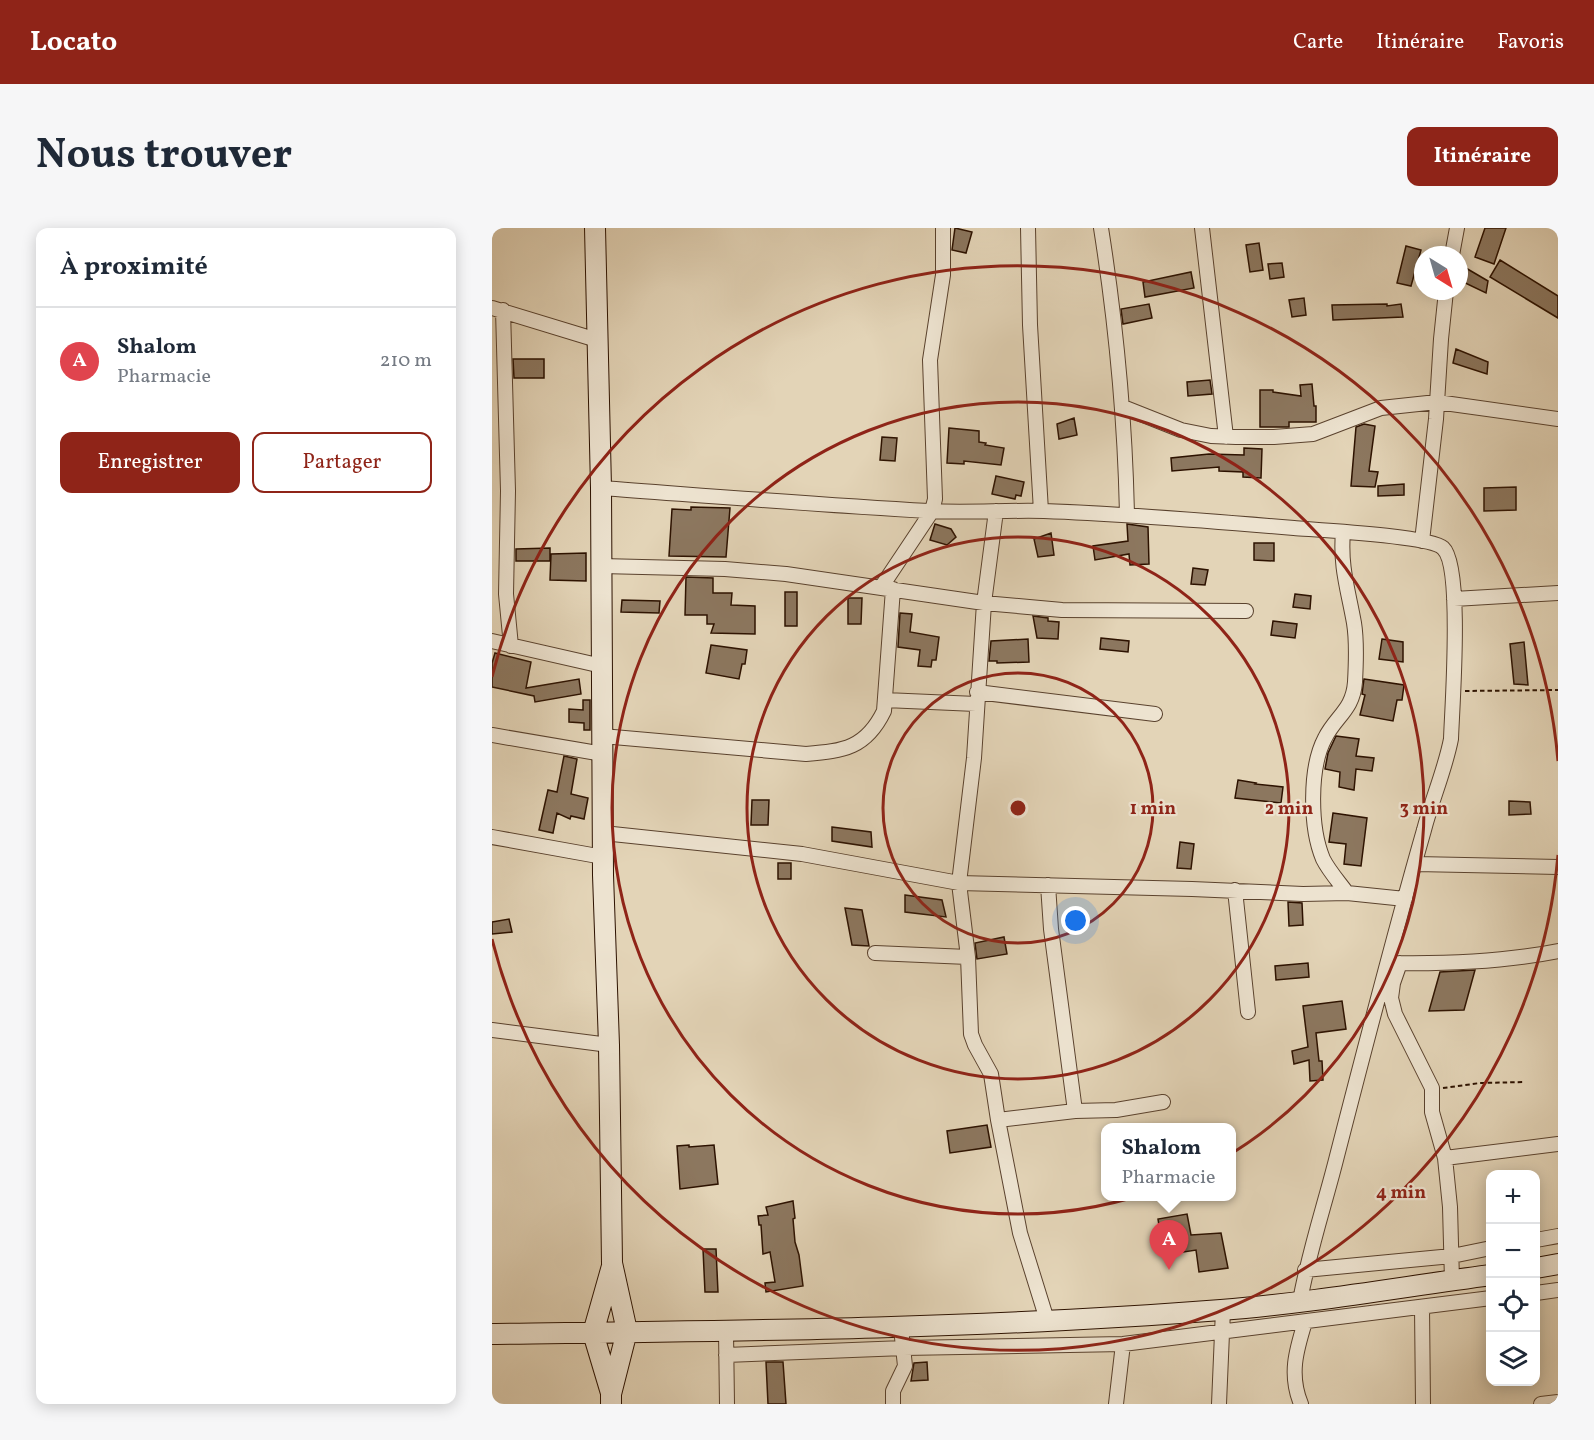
<!DOCTYPE html>
<html lang="fr">
<head>
<meta charset="utf-8">
<style>
  body { margin:0; font-family:Vollkorn,serif; background:#f6f6f7; color:#1f2937 }
  .controls { position:absolute; right:18px; bottom:18px; display:grid; overflow:hidden; border-radius:12px; box-shadow:0 3px 15px #0003 }
  .controls button { width:54px; height:54px; display:grid; place-items:center; padding:0; border:0; border-bottom:2px solid #e0e1e3; background:#fff; color:#1f2937; font:30px sans-serif }
  .compass { position:absolute; left:922px; top:18px; width:54px; height:54px; border-radius:50%; background:#fff; box-shadow:0 3px 15px #0003; rotate:143deg }
  .you { position:absolute; left:584px; top:693px; width:21px; height:21px; margin:-15px; border:4px solid #fff; border-radius:50%; background:#1a73e8; box-shadow:0 0 0 9px #1a73e833 }
  .badge { display:grid; place-items:center; width:39px; height:39px; border-radius:50%; background:#8f2418; color:#fff; font-size:20px; font-weight:700 }
  .pin { position:absolute; translate:-50% -50px; filter:drop-shadow(0 2px 3px #0008) }
  .pin::after { content:''; position:absolute; top:32px; width:21px; height:18px; background:inherit; clip-path:polygon(0 0,100% 0,50% 100%) }
  .popup { position:absolute; left:609px; top:895px; width:135px; height:78px; box-sizing:border-box; display:grid; place-content:center; border-radius:12px; background:#fff; filter:drop-shadow(0 2px 4px #0005); font-size:20px; white-space:nowrap; color:#747a83 }
  .popup b { font-size:22px; color:#1f2937 }
  .popup::after { content:''; position:absolute; left:50%; top:100%; margin-left:-12px; border:12px solid transparent; border-top-color:#fff }
  .list { margin:0; padding:0; list-style:none }
  h2 { display:flex; justify-content:space-between; align-items:center; height:78px; margin:0; padding:0 24px; font-size:26px }
  h2 small { font-size:20px; font-weight:400; color:#747a83 }
  .list li { display:grid; grid-template-columns:39px 1fr auto; gap:18px; align-items:center; box-sizing:border-box; height:108px; padding:0 24px; border-top:2px solid #e0e1e3 }
  .list b { display:block; font-size:22px; white-space:nowrap }
  .list p { margin:0; font-size:20px; white-space:nowrap; color:#747a83 }
  .list em { font-size:20px; font-style:normal; color:#747a83 }
  .actions { display:flex; gap:12px; padding:18px 24px }
  .actions a { flex:1; padding:14px 0; border:2px solid #8f2418; border-radius:12px; text-align:center; font-size:21px; color:#8f2418 }
  .actions .main { background:#8f2418; color:#fff }
  .icon { flex:none; width:33px; height:33px; fill:none; stroke:currentColor; stroke-width:2; stroke-linecap:round; stroke-linejoin:round }
  .map { position:relative; flex:none; width:1066px; height:1176px; overflow:hidden; border-radius:12px }
  header { display:flex; align-items:center; gap:36px; box-sizing:border-box; height:84px; padding:0 30px; background:#8f2418; color:#fff }
  header strong { font-size:28px }
  nav { display:flex; gap:33px; margin-inline-start:auto; font-size:21px }
  .intro { display:flex; align-items:center; justify-content:space-between; box-sizing:border-box; height:144px; padding:0 36px }
  h1 { margin:0; font-size:42px }
  .button { padding:15px 27px; border-radius:12px; background:#8f2418; color:#fff; font-size:21px; font-weight:700 }
  main { display:flex; gap:36px; padding:0 36px }
  aside { flex:1; background:#fff; border-radius:12px; box-shadow:0 3px 15px #0003 }
  .map>svg:first-child { display:block }
  .building { fill:#8c775f; stroke:#2d1200; stroke-width:1.5 }
  .lines { fill:none; stroke-linecap:round; stroke-linejoin:round }
  .street-casing { stroke:#5a422e; stroke-width:16 }
  .secondary-casing { stroke:#2d1200; stroke-width:22 }
  .path { stroke:#2d1200; stroke-width:2; stroke-dasharray:4.5 3; stroke-linecap:butt }
  .street { stroke:#ede3d0; stroke-width:14 }
  .secondary { stroke:#ede3d0; stroke-width:20 }
  .ring { fill:none; stroke:#8f2418; stroke-width:3 }
  .centre { fill:#8f2418; stroke:#ede3d0; stroke-width:3 }
  .ring-label { font-size:18px; text-anchor:middle; font-weight:bold; fill:#8f2418; stroke:#ede3d0; stroke-width:4.5; stroke-linejoin:round; paint-order:stroke }
</style>
</head>
<body>
<header>
<strong>Locato</strong>
<nav><a>Carte</a><a>Itinéraire</a><a>Favoris</a></nav>
</header>
<div class="intro"><h1>Nous trouver</h1><a class="button">Itinéraire</a></div>
<main>
<aside>
<h2>À proximité<small></small></h2>
<ul class="list">
<li><span class="badge" style="background:#e0444e">A</span><div><b>Shalom</b><p>Pharmacie</p></div><em>210 m</em></li>
</ul>
<div class="actions"><a class="main">Enregistrer</a><a>Partager</a></div>
</aside>
<div class="map">
<svg width="1066" height="1176" viewBox="0 0 1066 1176">
  <rect width="100%" height="100%" fill="#e3d4b7"/>
  <filter id="stains"><feTurbulence type="fractalNoise" baseFrequency=".00333" numOctaves="4"/><feColorMatrix values="0 0 0 0 .2 0 0 0 0 .09 0 0 0 0 .02 0 0 0 .5 -.17"/></filter>
  <radialGradient id="worn" r=".72"><stop offset=".6" stop-color="#630" stop-opacity="0"/><stop offset="1" stop-color="#630" stop-opacity=".3"/></radialGradient>
  <path class="building" d="M463 0 480 4 474 25 460 22Z
    M993 0H1014L1002 36 983 29Z
    M767 15 771 42 758 44 754 17Z
    M914 18 929 22 919 58 905 55Z
    M1008 32 1066 68V90L998 49Z
    M790 35 792 49 778 51 776 36Z
    M967 36 996 53 994 65 967 52Z
    M699 44 702 60 653 69 651 54Z
    M812 70 814 87 800 89 797 72Z
    M657 76 660 90 631 96 629 81Z
    M895 76V78L909 76 911 89 841 92 840 77Z
    M964 121 996 134 995 146 961 135Z
    M21 131H52V150H22Z
    M718 152 720 166 696 168 695 154Z
    M820 156 822 178H824V194H797V199H768V162H781V164L809 168 808 157Z
    M582 190 585 207 567 211 565 196Z
    M872 196 883 198 877 243 886 244 883 259 859 258 864 199Z
    M457 200 487 203V214L494 215 493 217 512 220 509 237 472 233V236L455 235Z
    M390 209 405 210 403 233 388 232Z
    M752 220 770 221 769 250 751 249V244L727 243V239L680 243 679 230 717 226 752 227Z
    M504 248 532 254 529 268 524 267 523 271 500 266Z
    M912 256V267L886 268V258Z
    M1024 259V282L992 283V260Z
    M199 279 238 280 234 329 177 328 180 281 199 282Z
    M443 296 459 301 464 309 455 317 438 312Z
    M635 296 656 299 657 336 638 337 637 326 603 332 601 318 636 313Z
    M559 305 562 327 546 329 542 311Z
    M762 315H782V333L762 332Z
    M58 320V333H24V321Z
    M94 325V353L58 352 59 326Z
    M701 340 716 342 713 357 699 356Z
    M194 349 221 350V365H240L239 377 263 378V406L219 405 222 396H215V387H193Z
    M293 364H305V398H293Z
    M803 366 819 368 818 381 801 379Z
    M356 370H370L369 396H356Z
    M130 372 168 373 167 385 129 384Z
    M408 385 420 386 418 404 447 409 444 432H440L439 439 426 438 428 422 406 419Z
    M541 388 556 390V393L567 394 566 411 545 410Z
    M781 393 805 396 803 410 779 407Z
    M609 410 637 413 636 424 608 421Z
    M536 411 537 434 505 435V433H497L499 413Z
    M890 411 911 414V434L887 431Z
    M1032 414 1036 457 1022 456 1018 416Z
    M219 417 255 422 253 436H250L247 451 214 445Z
    M3 425 39 434 34 460 87 451 89 466 43 474 42 468 0 459V435Z
    M872 451 912 457 910 472H905L901 493 868 487 873 467 870 466Z
    M91 472H98V502H92V495L77 494V481L91 482Z
    M844 508 867 511 864 528 882 530 880 543 864 541 862 562 847 559 848 544 833 541 836 525Z
    M72 528 85 531 79 566 96 570 92 591 79 588 78 591 65 585 61 605 47 602 56 562 65 564Z
    M746 552 764 555 763 556 791 559 789 575 743 570Z
    M260 572H277L276 597H259Z
    M1017 573 1038 574 1039 586 1017 587Z
    M841 585 875 590 869 638 852 636 854 616 837 614Z
    M340 599 379 604 380 619 340 613Z
    M688 614 702 616 699 641 685 640Z
    M286 635H299V651H286Z
    M413 667 450 672 454 689 413 684Z
    M796 674 810 675 811 697 797 698Z
    M353 680 370 682 377 718 360 717Z
    M17 691 20 704 0 706V694Z
    M512 709 515 726 485 731 483 715Z
    M816 735 817 749 784 752 783 738Z
    M983 742 972 782 937 783 948 744Z
    M850 773 854 801 824 805 827 833H830L831 852 818 853 817 832 802 836 800 823 816 819 811 778Z
    M495 897 499 919 458 925 455 903Z
    M197 917V919L222 917 226 956 188 961 185 918Z
    M301 973 303 990 301 991 303 1014 307 1027 311 1058 274 1064 273 1055 283 1054 278 1024 271 1026 269 997H267L266 988 276 987 274 979Z
    M695 986 699 1007 729 1005 736 1040 707 1044 704 1022 672 1027 666 991Z
    M211 1021H224L226 1064H213Z
    M274 1134H291L294 1176H276Z
    M435 1134 436 1152 419 1153 422 1135Z"/>
  <g class="lines">
    <defs>
      <path id="street" d="M536 0 538 97 549 283
        M609 0C624 95 633 190 635 287
        M710 0 734 209
        M960 27 965 0
        M0 80 105 112
        M11 82 16 263 14 366 19 418
        M631 179 689 202 719 208 744 209H782L821 206 889 180 945 174 1066 191
        M109 260C218 268 328 277 437 283 475 285 514 282 552 283 636 286 719 293 802 300 826 302 938 308 951 320 971 338 960 479 959 511 953 542 940 571 932 602 901 710 873 819 845 928 833 976 817 1023 808 1073
        M504 283 492 375 482 530 467 655 476 729 479 806 483 817 499 846 506 892 528 1005 555 1092
        M851 304C848 339 856 361 862 395 865 413 864 436 863 454 861 482 844 488 833 510 817 540 818 600 831 631 837 643 847 654 855 665
        M930 313 944 191 949 111 954 63
        M109 338 233 341 294 346 492 375 570 382 754 383
        M390 358 440 283 443 271 438 132 451 47V0
        M962 371 1066 365
        M0 413 110 438
        M485 464 663 486
        M393 472 484 476
        M0 507 111 526
        M110 508 314 526C352 523 374 520 392 483L401 361
        M111 605 310 626 467 655 700 661 811 666 855 665 913 671
        M0 609 111 629
        M924 636 1066 639
        M556 657 559 701 583 883
        M743 662 756 784
        M383 725 476 729
        M899 735C955 736 1011 734 1066 723
        M908 735 901 755 899 770 903 786 940 860V884L953 930 958 979 960 1052
        M0 802 117 817
        M506 892 583 883 624 882 671 874
        M953 930 1066 916
        M1044 1012 1066 1008
        M813 1042 960 1028 999 1020
        M1044 1065 1066 1062
        M930 1079 931 1176
        M234 1104 235 1176
        M234 1127 412 1120 631 1116 999 1070
        M401 1176V1163L413 1138 409 1100
        M624 1176 631 1116
        M727 1176 731 1082
        M809 1176C797 1147 804 1123 813 1094
        M1049 1176 1066 1174"/>
      <path id="secondary" d="M103 0 109 260 111 647 117 817 120 1035 135 1103 119 1166V1176
        M1044 1040 1066 1036
        M0 1106C243 1103 486 1101 729 1082 819 1075 909 1059 999 1047
        M119 1165 101 1105 120 1038"/>
    </defs>
    <use href="#street" class="street-casing"/>
    <use href="#secondary" class="secondary-casing"/>
    <path class="path" d="M973 463 1066 462
      M951 860 988 855 1032 854"/>
    <use href="#street" class="street"/>
    <use href="#secondary" class="secondary"/>
  </g>
  <g class="ring">
    <circle cx="526" cy="580" r="135"/>
    <circle cx="526" cy="580" r="271"/>
    <circle cx="526" cy="580" r="406"/>
    <path d="M1066 627A542 542 0 0 1 0 711M0 449A542 542 0 0 1 1066 533"/>
  </g>
  <circle cx="526" cy="580" r="9" class="centre"/>
  <g class="ring-label">
    <text x="661" y="586">1 min</text>
    <text x="797" y="586">2 min</text>
    <text x="932" y="586">3 min</text>
    <text x="909" y="970">4 min</text>
  </g>
  <rect width="100%" height="100%" filter="url(#stains)"/>
  <rect width="100%" height="100%" fill="url(#worn)"/>
</svg>
<div class="controls">
<button>+</button>
<button>−</button>
<button><svg class="icon" aria-label="locate" viewBox="0 0 24 24"><circle cx="12" cy="12" r="6"/><path d="M12 2v4M12 18v4M2 12h4M18 12h4"/></svg></button>
<button><svg class="icon" aria-label="layers" viewBox="0 0 24 24"><path d="M12 4l9 5-9 5-9-5zM3 14l9 5 9-5"/></svg></button>
</div>
<svg class="compass" viewBox="-18 -18 36 36"><path d="M0-13l5 13h-10z" fill="#e53935"/><path d="M0 13l5-13h-10z" fill="#747a83"/></svg>
<div class="you"></div>
<div class="pin badge" style="left:677px;top:1042px;background:#e0444e">A</div>
<div class="popup"><b>Shalom</b>Pharmacie</div>
</div>
</main>
</body>
</html>
